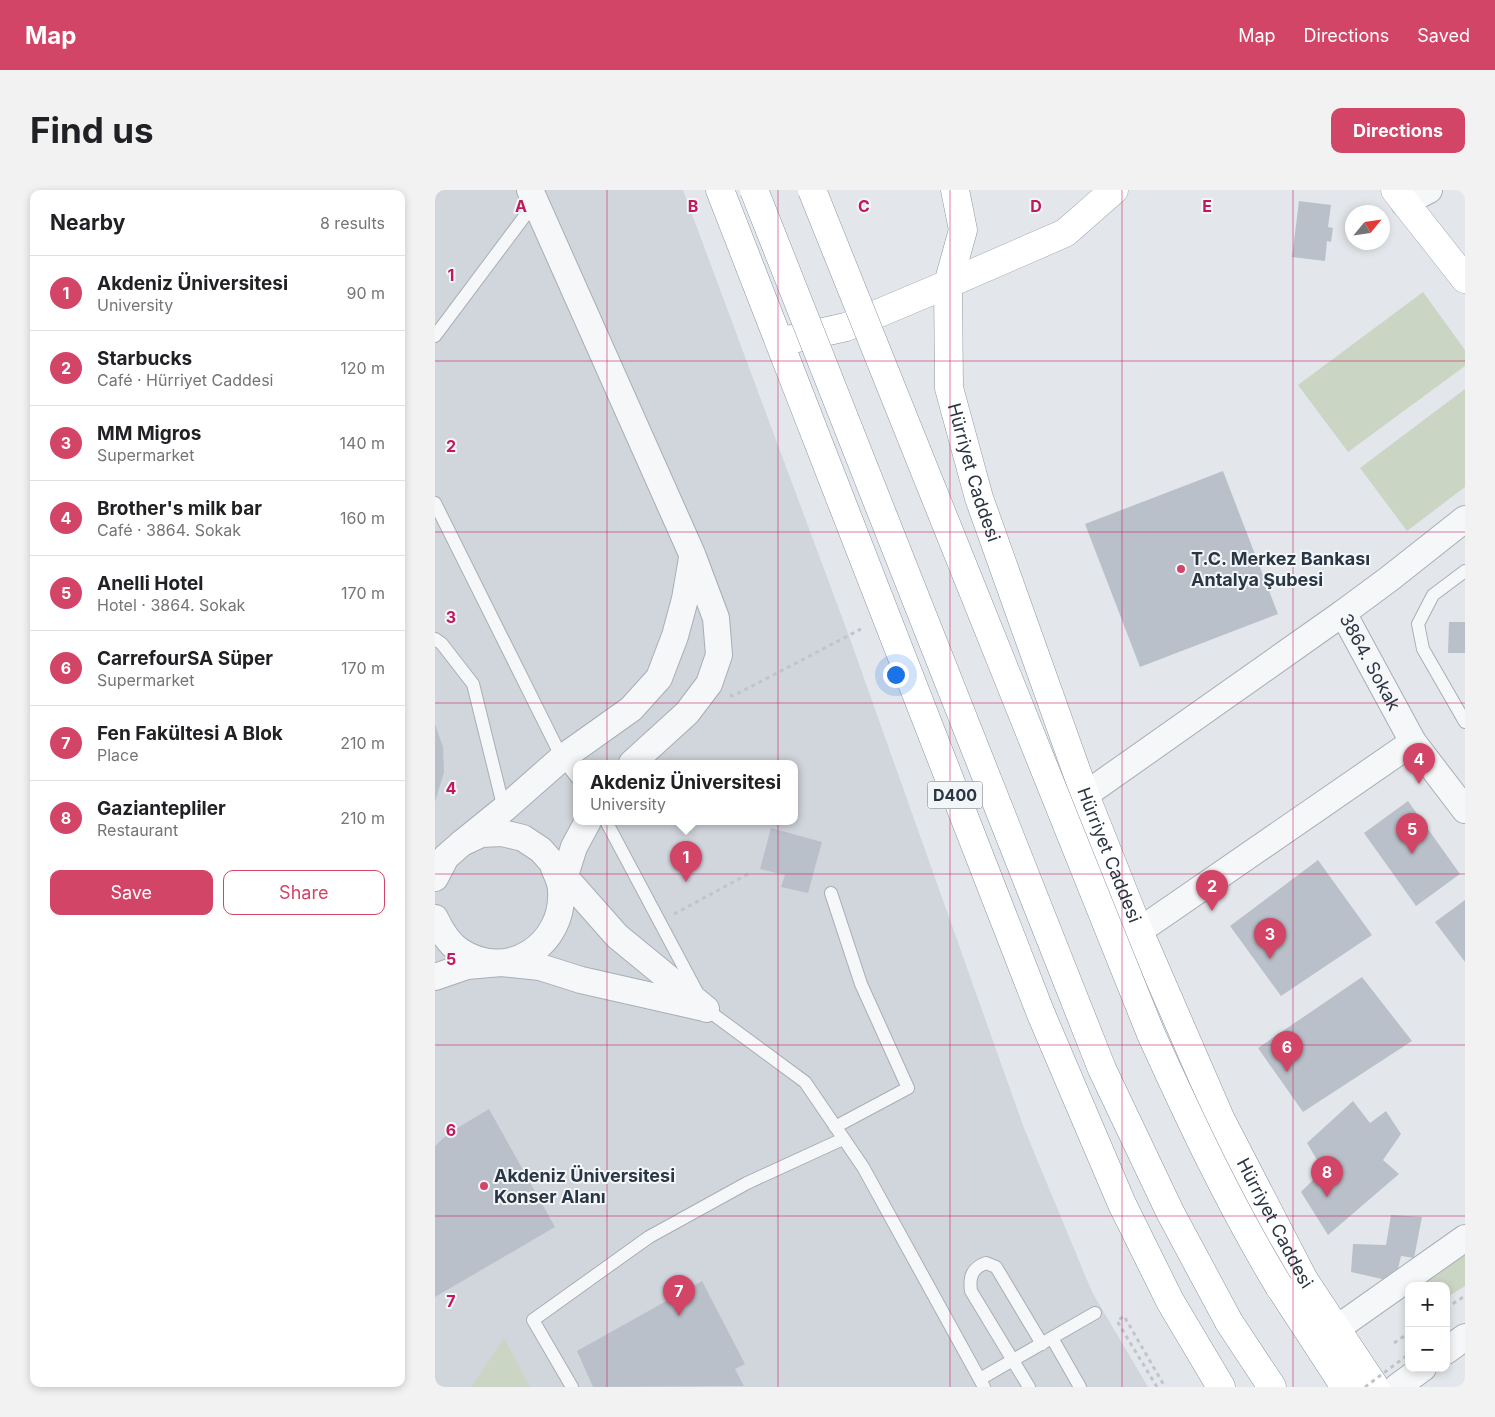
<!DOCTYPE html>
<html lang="en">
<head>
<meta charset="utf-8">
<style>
  body { margin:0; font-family:Inter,sans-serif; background:#f2f2f2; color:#202124 }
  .controls { position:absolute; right:15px; bottom:15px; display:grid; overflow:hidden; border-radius:10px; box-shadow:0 2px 8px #0003 }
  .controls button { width:45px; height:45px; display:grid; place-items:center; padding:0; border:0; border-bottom:1px solid #e0e0e0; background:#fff; color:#202124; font:25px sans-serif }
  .compass { position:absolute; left:910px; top:15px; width:45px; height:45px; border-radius:50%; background:#fff; box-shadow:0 2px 8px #0003; rotate:61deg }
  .you { position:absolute; left:460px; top:484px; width:18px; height:18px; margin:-12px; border:4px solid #fff; border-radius:50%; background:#1a73e8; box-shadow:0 0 0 8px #1a73e833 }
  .badge { display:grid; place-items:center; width:32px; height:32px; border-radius:50%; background:#d34567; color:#fff; font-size:16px; font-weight:700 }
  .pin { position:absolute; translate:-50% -41px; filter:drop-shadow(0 1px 2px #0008) }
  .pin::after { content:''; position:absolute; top:26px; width:18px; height:15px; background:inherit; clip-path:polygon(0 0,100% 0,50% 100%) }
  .popup { position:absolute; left:138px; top:570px; width:225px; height:65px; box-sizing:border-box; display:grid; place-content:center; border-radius:10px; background:#fff; filter:drop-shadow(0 1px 4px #0005); font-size:16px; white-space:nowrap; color:#757577 }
  .popup b { font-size:19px; color:#202124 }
  .popup::after { content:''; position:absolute; left:50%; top:100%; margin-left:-10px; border:10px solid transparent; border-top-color:#fff }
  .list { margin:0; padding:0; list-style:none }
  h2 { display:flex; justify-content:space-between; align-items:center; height:65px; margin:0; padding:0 20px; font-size:21px }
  h2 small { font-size:16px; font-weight:400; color:#757577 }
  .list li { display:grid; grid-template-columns:32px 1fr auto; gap:15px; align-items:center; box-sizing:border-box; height:75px; padding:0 20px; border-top:1px solid #e0e0e0 }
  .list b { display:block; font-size:19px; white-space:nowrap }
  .list p { margin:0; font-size:16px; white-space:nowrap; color:#757577 }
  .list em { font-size:16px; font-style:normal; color:#757577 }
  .actions { display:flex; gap:10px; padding:15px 20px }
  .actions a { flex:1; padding:11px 0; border:1px solid #d34567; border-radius:10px; text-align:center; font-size:18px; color:#d34567 }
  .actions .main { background:#d34567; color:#fff }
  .map { position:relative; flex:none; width:1030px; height:1197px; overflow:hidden; border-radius:10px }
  header { display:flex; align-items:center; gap:30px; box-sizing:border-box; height:70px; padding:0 25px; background:#d34567; color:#fff }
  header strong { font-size:24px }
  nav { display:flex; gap:28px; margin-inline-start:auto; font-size:18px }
  .intro { display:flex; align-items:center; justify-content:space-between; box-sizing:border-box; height:120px; padding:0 30px }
  h1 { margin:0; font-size:35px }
  .button { padding:12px 22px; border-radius:10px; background:#d34567; color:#fff; font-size:18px; font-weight:700 }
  main { display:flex; gap:30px; padding:0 30px }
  aside { flex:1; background:#fff; border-radius:10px; box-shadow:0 2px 8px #0003 }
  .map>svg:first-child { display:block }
  .built { fill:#d1d6dd; fill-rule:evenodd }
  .green { fill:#cad5c4 }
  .building { fill:#bac0c9 }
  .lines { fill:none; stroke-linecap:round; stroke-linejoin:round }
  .lane-casing { stroke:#a8aeb6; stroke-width:14 }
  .street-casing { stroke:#a8aeb6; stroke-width:28 }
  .secondary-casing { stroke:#a8aeb6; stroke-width:29 }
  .primary-casing { stroke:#a2acb7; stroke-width:29 }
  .highway-casing { stroke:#8a96a2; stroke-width:29 }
  .path { stroke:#c1c5ca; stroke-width:3; stroke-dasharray:4 4; stroke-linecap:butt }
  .lane { stroke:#f6f7f9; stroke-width:12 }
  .street { stroke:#f6f7f9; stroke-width:26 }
  .secondary { stroke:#fff; stroke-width:28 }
  .primary { stroke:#fff; stroke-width:28 }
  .highway { stroke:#fff; stroke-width:28 }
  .highway-bridge-casing { stroke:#8a96a2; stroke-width:29; stroke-linecap:butt }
  .path-bridge { stroke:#c1c5ca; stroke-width:3; stroke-dasharray:4 4; stroke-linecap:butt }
  .highway-bridge { stroke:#fff; stroke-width:28 }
  .grid { fill:none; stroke:#c2185b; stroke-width:1; stroke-opacity:0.55 }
  .poi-dot { fill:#d34567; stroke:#f3f6f8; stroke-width:2 }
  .labels { text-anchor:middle; stroke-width:4; stroke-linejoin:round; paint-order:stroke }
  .shield { fill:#f3f6f8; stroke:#66707a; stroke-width:1 }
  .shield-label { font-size:16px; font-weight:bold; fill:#2a3644 }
  .street-label { font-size:18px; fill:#2a3644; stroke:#f3f6f8 }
  .poi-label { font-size:18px; font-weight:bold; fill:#2a3644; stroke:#f3f6f8; text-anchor:start }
  .grid-label { font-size:16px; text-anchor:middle; font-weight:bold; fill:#c2185b; stroke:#f3f6f8; stroke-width:4; stroke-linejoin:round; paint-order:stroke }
</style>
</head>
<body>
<header>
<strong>Map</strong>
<nav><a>Map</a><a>Directions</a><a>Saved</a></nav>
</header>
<div class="intro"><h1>Find us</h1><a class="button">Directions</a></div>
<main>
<aside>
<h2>Nearby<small>8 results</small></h2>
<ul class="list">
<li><span class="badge">1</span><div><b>Akdeniz Üniversitesi</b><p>University</p></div><em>90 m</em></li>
<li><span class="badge">2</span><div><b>Starbucks</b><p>Café · Hürriyet Caddesi</p></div><em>120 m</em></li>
<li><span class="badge">3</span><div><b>MM Migros</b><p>Supermarket</p></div><em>140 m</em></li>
<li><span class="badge">4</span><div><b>Brother's milk bar</b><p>Café · 3864. Sokak</p></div><em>160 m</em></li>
<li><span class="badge">5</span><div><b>Anelli Hotel</b><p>Hotel · 3864. Sokak</p></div><em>170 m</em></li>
<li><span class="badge">6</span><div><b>CarrefourSA Süper</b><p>Supermarket</p></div><em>170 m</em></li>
<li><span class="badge">7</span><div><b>Fen Fakültesi A Blok</b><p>Place</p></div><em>210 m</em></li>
<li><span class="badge">8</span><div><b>Gaziantepliler</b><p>Restaurant</p></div><em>210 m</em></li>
</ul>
<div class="actions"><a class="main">Save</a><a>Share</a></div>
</aside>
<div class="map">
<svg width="1030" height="1197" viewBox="0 0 1030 1197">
  <rect width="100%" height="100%" fill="#e3e7eb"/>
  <path class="built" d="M0 0H248L414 446 589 938 657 1102 713 1197H0ZM142 573H360V631H142Z"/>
  <path class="green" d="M988 102 1030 160V176L913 262 863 195Z
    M1030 199V297L972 341 925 278Z
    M1030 1065V1096L1011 1108V1096H985Z
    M69 1148 95 1197H36Z"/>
  <path class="building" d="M864 11 896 15 893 37 898 38 896 52 892 51 890 71 857 67Z
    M931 18 935 22H925Z
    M788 281 843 424 705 477 650 334Z
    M1014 432H1030V463H1013Z
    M0 534 8 557 9 582 0 612Z
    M973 611 1025 684 981 716 929 643Z
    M336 638 387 652 373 703 346 697 350 685 325 679Z
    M883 670 937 745 846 806 795 736Z
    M1030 710V772L1000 732Z
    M927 787 977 851 868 922 823 858Z
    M918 911 935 933 951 921 966 944 948 970 964 984 893 1045 866 1002 888 980 872 953Z
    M54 919 120 1037 0 1107V956L14 943Z
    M956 1025 987 1027 979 1068 966 1066 960 1092 916 1082 918 1054 951 1055Z
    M267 1091 310 1174 300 1179 309 1196 158 1197 142 1161Z"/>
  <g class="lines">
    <defs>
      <path id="lane" d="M0 146 101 11
        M0 313 127 568 142 588
        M1030 381 998 405 983 434 988 459 1030 532
        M0 449 7 454 38 494 69 619
        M171 631 271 819 370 892 428 977 549 1197
        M396 703 426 794 473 898 400 937
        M617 1148 645 1197
        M545 1189 660 1123
        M137 1197 98 1130 214 1047 312 993 408 949
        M594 1197 536 1101C534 1087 537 1078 551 1073L561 1077 607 1154"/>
      <g id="street">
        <path d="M95 0 257 364 281 428 284 465 274 494 252 523 197 573"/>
        <path d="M969 13 994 0"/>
        <path id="s1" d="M1030 329 954 389 908 423 978 552 1030 620"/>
        <path d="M650 605 908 423"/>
        <path d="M27 653 69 619 127 568 196 519 224 488 240 446 250 409 257 368"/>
        <path d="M0 688 11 667 27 653 46 644 67 643 88 648 106 660 182 746 271 819"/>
        <path d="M126 698 139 657 153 631"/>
        <path d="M0 728C6 741 13 753 25 761 73 793 130 754 126 700 126 692 122 685 119 678"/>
        <path d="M704 741 978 552"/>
        <path d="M0 787 32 776 66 773 105 777 146 790 265 817"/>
        <path d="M901 1139 1030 1048"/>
        <path d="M1011 1161 1030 1147"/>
        <path d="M962 1197 988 1178"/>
      </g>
      <path id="secondary" d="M960 0 1030 89"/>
      <path id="primary" d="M513 94 630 43 679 0"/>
      <g id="highway">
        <path d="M285 0 606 824 687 1014 735 1111 786 1197"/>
        <path id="s2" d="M513 94 514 198 544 308 650 605 704 741 786 930 869 1090 940 1197"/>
        <path d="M353 150 411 137 513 94 528 40 520 0"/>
        <path d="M844 1096 910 1197"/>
        <path d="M794 1132 837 1197"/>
      </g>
    </defs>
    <use href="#lane" class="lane-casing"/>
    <use href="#street" class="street-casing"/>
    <use href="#secondary" class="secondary-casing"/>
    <use href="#primary" class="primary-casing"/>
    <use href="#highway" class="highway-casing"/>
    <path class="path" d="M295 505 298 506 426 439
      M239 724 315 683
      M1011 1118 1030 1106
      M959 1153 974 1143
      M722 1197 682 1131 689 1126 730 1197"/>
    <use href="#lane" class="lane"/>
    <use href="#street" class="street"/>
    <use href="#secondary" class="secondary"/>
    <use href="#primary" class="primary"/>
    <use href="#highway" class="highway"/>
    <defs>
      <path id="highway-bridge" d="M319 0 667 879 735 1022 794 1132
        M377 0 716 844C755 930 795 1015 844 1096"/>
    </defs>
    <use href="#highway-bridge" class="highway-bridge-casing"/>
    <path class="path-bridge" d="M930 1197 974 1164"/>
    <use href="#highway-bridge" class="highway-bridge"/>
  </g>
  <path class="grid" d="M172 0V1197M343 0V1197M515 0V1197M687 0V1197M858 0V1197M0 171H1030M0 342H1030M0 513H1030M0 684H1030M0 855H1030M0 1026H1030"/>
  <g class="poi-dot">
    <circle cx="746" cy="379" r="5"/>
    <circle cx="49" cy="996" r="5"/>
  </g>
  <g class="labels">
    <rect class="shield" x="492.5" y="591.5" width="55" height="27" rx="4"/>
    <g class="shield-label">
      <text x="520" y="611">D400</text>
    </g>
    <g class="street-label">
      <text dy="6" stroke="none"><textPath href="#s2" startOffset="192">Hürriyet Caddesi</textPath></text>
      <text dy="6" stroke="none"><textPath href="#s1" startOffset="210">3864. Sokak</textPath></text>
      <text dy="6" stroke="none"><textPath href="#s2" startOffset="598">Hürriyet Caddesi</textPath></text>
      <text dy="6" stroke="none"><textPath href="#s2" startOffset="1002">Hürriyet Caddesi</textPath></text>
    </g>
    <g class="poi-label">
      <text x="756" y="375">T.C. Merkez Bankası<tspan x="756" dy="21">Antalya Şubesi</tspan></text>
      <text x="59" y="992">Akdeniz Üniversitesi<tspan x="59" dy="21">Konser Alanı</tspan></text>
    </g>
  </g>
  <g class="grid-label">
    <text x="86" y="22">A</text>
    <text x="258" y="22">B</text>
    <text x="429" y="22">C</text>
    <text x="601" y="22">D</text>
    <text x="772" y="22">E</text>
    <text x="16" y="91">1</text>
    <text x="16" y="262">2</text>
    <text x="16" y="433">3</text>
    <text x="16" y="604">4</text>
    <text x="16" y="775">5</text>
    <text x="16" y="946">6</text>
    <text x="16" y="1117">7</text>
  </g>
</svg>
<div class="controls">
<button>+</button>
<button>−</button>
</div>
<svg class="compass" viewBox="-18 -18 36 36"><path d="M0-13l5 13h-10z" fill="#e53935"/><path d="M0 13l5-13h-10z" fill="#757577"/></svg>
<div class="you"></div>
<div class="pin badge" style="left:251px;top:692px">1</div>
<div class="popup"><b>Akdeniz Üniversitesi</b>University</div>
<div class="pin badge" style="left:777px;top:721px">2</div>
<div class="pin badge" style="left:835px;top:769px">3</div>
<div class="pin badge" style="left:984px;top:594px">4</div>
<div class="pin badge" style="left:977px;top:664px">5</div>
<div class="pin badge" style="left:852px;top:882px">6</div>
<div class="pin badge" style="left:244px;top:1126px">7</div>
<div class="pin badge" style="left:892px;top:1007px">8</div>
</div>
</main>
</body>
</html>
